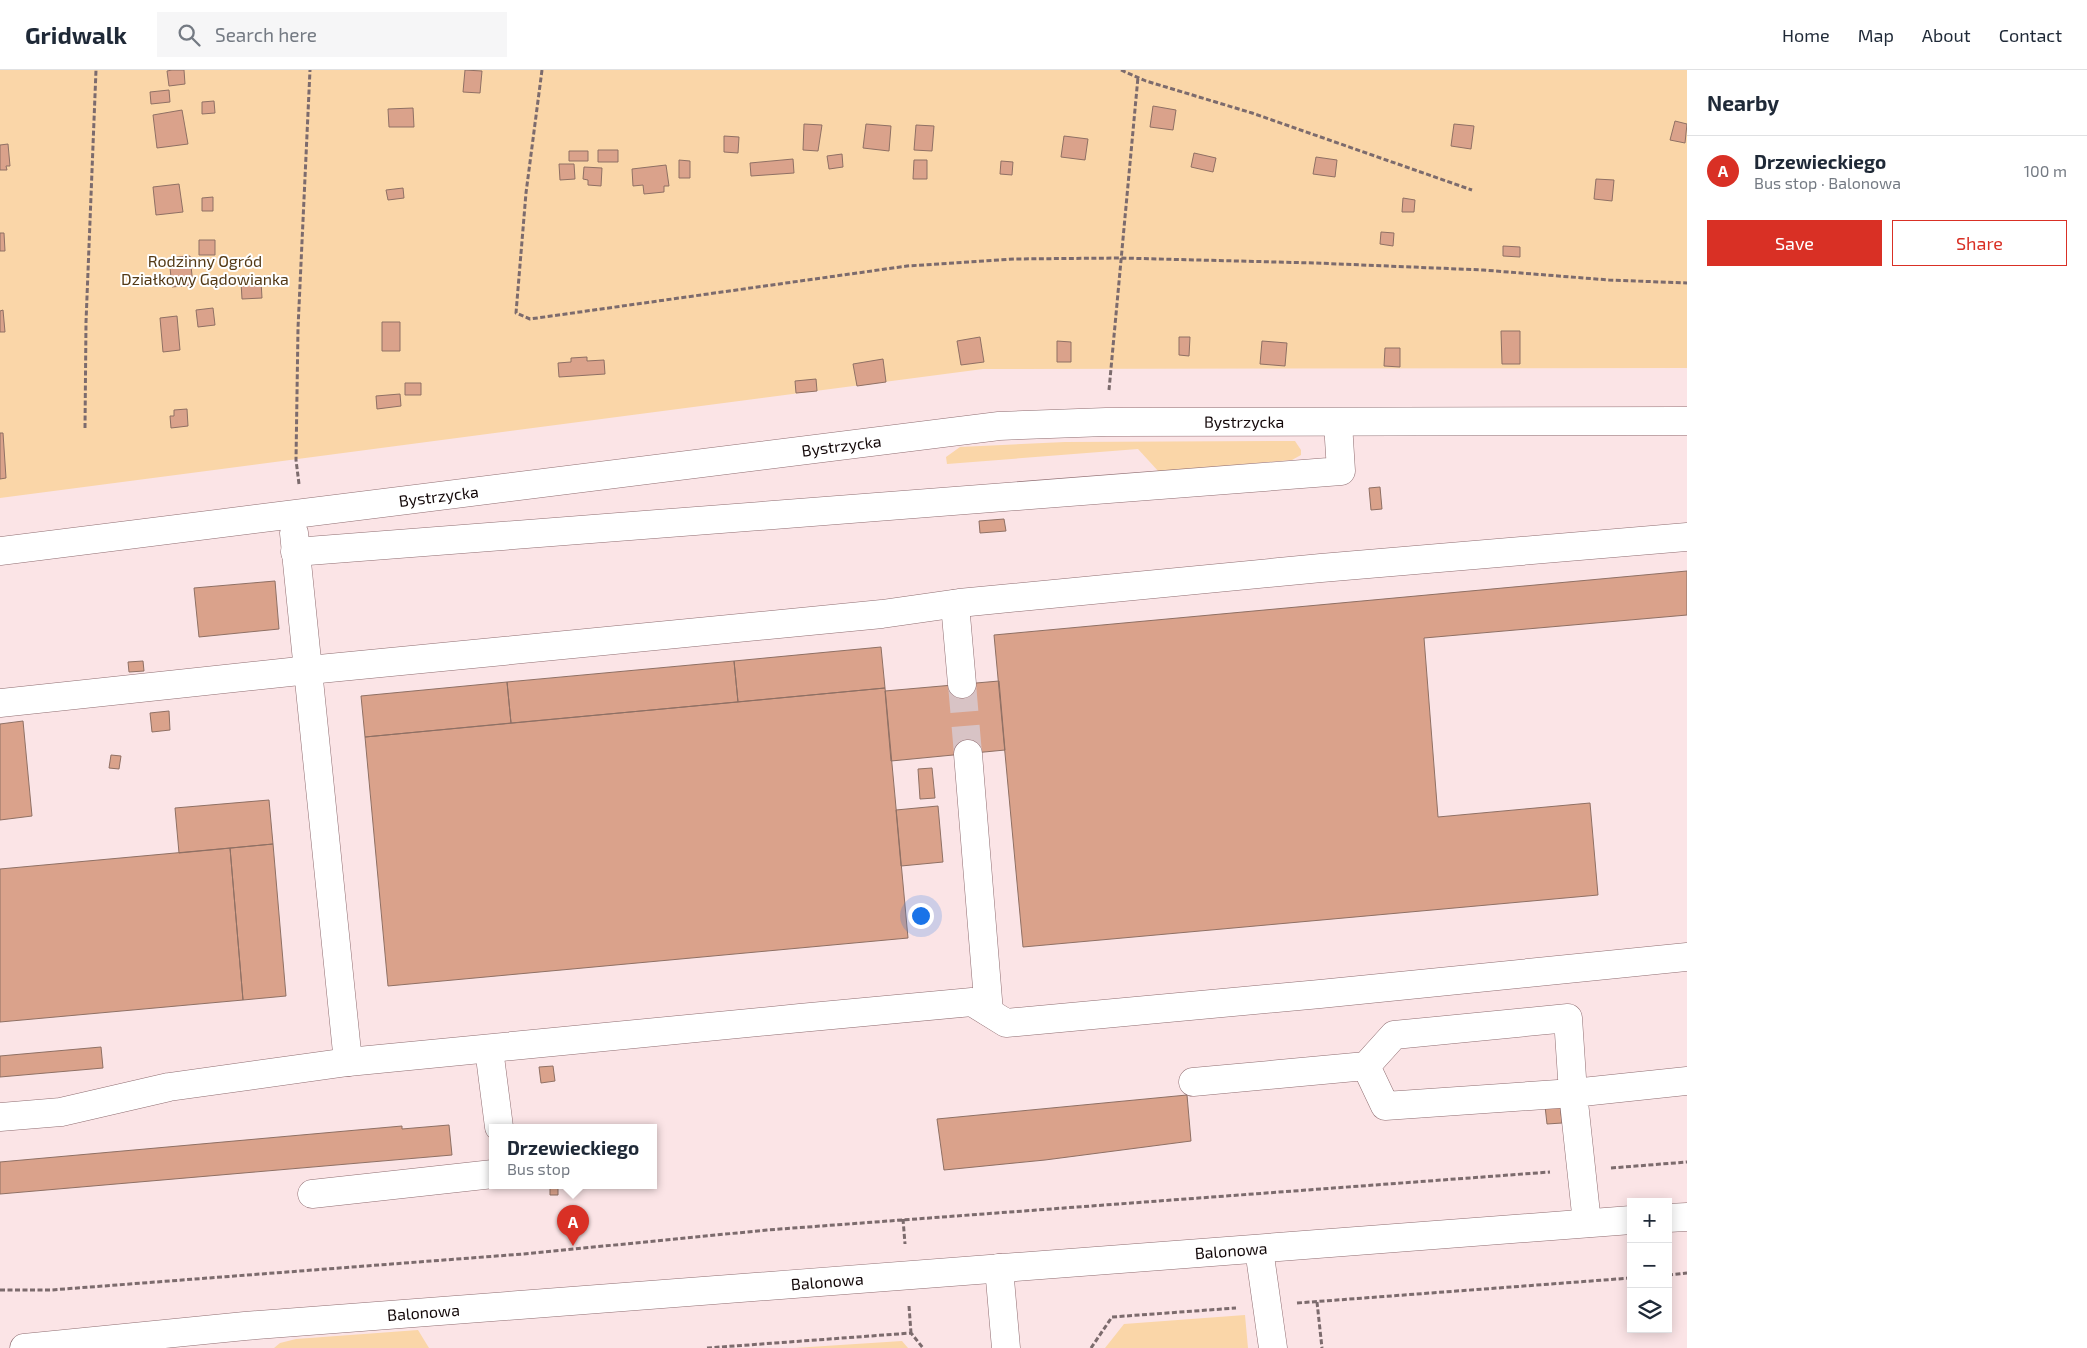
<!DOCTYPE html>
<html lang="en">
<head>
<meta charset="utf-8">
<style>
  body { margin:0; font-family:"Exo 2",sans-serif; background:#f6f6f7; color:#1f2937 }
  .controls { position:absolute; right:15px; bottom:15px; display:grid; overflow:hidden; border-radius:0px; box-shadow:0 2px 12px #0003 }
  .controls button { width:45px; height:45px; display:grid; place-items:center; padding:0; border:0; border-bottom:1px solid #e0e1e3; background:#fff; color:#1f2937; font:25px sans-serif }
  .you { position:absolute; left:920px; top:845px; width:18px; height:18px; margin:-12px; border:4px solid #fff; border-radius:50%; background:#1a73e8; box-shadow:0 0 0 8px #1a73e833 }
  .badge { display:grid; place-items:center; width:32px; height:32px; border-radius:50%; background:#d93025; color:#fff; font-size:16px; font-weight:700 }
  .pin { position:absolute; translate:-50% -41px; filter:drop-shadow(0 1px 2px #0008) }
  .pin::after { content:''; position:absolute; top:26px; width:18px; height:15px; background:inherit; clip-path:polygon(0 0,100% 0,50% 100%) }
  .popup { position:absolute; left:489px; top:1054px; width:168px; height:65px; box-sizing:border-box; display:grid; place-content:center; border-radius:0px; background:#fff; filter:drop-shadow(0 1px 4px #0005); font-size:16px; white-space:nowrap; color:#747a83 }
  .popup b { font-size:19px; color:#1f2937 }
  .popup::after { content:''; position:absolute; left:50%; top:100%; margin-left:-10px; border:10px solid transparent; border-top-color:#fff }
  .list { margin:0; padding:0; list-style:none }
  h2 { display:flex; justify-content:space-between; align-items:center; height:65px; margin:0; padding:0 20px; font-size:21px }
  h2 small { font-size:16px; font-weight:400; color:#747a83 }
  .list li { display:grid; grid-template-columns:32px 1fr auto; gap:15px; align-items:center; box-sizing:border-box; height:70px; padding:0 20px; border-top:1px solid #e0e1e3 }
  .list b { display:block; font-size:19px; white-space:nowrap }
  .list p { margin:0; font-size:16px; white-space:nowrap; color:#747a83 }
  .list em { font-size:16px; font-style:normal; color:#747a83 }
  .actions { display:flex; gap:10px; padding:15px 20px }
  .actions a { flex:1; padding:11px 0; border:1px solid #d93025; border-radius:0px; text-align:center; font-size:18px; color:#d93025 }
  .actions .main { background:#d93025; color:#fff }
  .icon { flex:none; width:28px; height:28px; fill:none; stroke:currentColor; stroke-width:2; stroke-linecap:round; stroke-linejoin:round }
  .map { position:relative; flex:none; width:1687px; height:1278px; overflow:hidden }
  header { display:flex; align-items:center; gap:30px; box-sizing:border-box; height:70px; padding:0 25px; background:#fff; border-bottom:1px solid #e0e1e3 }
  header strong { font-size:24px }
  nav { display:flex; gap:28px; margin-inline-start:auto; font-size:18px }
  .search { width:350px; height:45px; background:#f6f6f7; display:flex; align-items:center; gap:12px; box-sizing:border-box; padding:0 18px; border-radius:0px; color:#747a83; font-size:19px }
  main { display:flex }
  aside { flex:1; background:#fff }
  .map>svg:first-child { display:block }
  .green { fill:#fad6a8 }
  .building { fill:#daa28b; stroke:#8f7064 }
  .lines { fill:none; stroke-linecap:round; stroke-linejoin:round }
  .minor-tunnel { stroke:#d8c3c5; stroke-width:28; stroke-dasharray:28 14; stroke-linecap:butt }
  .minor-casing { stroke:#8f6d71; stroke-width:29 }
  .path { stroke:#7c6b6d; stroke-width:3; stroke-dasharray:5 2.5; stroke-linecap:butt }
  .minor { stroke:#fff; stroke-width:28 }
  .labels { text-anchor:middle; stroke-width:4; stroke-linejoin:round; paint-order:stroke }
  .park-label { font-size:16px; fill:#533915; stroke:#fff }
  .street-label { font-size:16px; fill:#130809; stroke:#fff }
</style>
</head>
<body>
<header>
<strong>Gridwalk</strong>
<div class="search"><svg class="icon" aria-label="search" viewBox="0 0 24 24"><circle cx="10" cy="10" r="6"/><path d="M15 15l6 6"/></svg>Search here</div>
<nav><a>Home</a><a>Map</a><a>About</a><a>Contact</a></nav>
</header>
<main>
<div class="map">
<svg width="1687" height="1278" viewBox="0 0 1687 1278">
  <rect width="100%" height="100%" fill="#fbe4e6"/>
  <path class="green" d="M0 0H1687V298L983 299 0 428Z
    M1295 371 1301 380V385L1292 390 1159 402 1138 379 947 394 946 387 960 377 1065 372Z
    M1245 1245 1248 1278H1105L1124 1254Z
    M418 1260 429 1278H274L280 1273 296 1269Z
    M902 1271 908 1278H794Z"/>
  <path class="building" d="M172 0H184L185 14 169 16 167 1Z
    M465 0 482 1 480 23 463 22Z
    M169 20 170 32 151 34 150 22Z
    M214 31 215 43 202 44V32Z
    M1153 36 1176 40 1173 60 1150 57Z
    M413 38 414 57H389L388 39Z
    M182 40 188 74 157 78 153 45Z
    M1675 51 1687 54 1685 73 1670 70Z
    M804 54 822 55 818 81 803 80Z
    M866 54 891 56 889 81 863 78Z
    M1454 54 1474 56 1471 79 1451 76Z
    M916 55 934 56 932 81 914 80Z
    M724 66 739 67 738 83 724 82Z
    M1064 66 1088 69 1085 90 1061 87Z
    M8 74 10 96H6L7 100H0V75Z
    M598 80H618V92H598Z
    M569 81H588V91H569Z
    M1194 83 1216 88 1213 102 1191 97Z
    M842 84 843 97 829 99 827 86Z
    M1316 87 1337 90 1335 107 1313 104Z
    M793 89 794 103 751 106 750 93Z
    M679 90 690 91V108H679Z
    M914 90H927V109H913Z
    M1001 91 1013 92 1012 105 1000 104Z
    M559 94H574L575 109 560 110Z
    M666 95 669 116H664V122L644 124 643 115 633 116 632 99Z
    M584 97 602 98 601 116 588 115V110L583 109Z
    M1596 109 1614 110 1612 131 1594 129Z
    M179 114 183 142 156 145 153 117Z
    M403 118 404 128 388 130 386 120Z
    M213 127V141H202V128Z
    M1403 128 1415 130 1414 142H1402Z
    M1381 162 1394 163 1393 176 1380 174Z
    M0 163H4L5 181H0Z
    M199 170H215V185H199Z
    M1503 176 1520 177V187L1503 186Z
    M190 186 193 215 172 217 169 188Z
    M261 211 262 228 242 229 241 212Z
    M213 238 215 255 198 257 196 240Z
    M3 240 5 262H0V241Z
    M177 246 180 280 163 282 160 248Z
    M382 252H400V281H382Z
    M1501 261H1520V294H1502Z
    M980 267 984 292 961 295 957 271Z
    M1179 267H1190L1189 286 1179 285Z
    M1057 271 1071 272V292H1057Z
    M1262 271 1287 273 1285 296 1260 294Z
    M1385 278H1400V297L1384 296Z
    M587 287V291L604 290 605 304 559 307 558 293 571 292V288Z
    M883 289 886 312 857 316 853 294Z
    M816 309 817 321 796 323 795 311Z
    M405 313H421V325H405Z
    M400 324 401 336 377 339 376 326Z
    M187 339 188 356 171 358 170 346H174V340Z
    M0 363H3L6 408 0 409Z
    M1380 417 1382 439 1371 440 1369 418Z
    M1004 449 1006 461 980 463 979 451Z
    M1687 501V545L1424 568 1438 747 1590 733 1598 825 1023 877 994 565Z
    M275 511 279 559 199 567 194 518Z
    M881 577 885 618 738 632 734 591Z
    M143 591 144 601 129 602 128 592Z
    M734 591 738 632 511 653 507 612Z
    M999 611 1005 680 891 691 885 621Z
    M507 612 511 653 365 667 361 626Z
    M885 618 908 868 388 916 365 667Z
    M169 641 170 660 152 662 150 643Z
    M23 651 32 746 0 750V654Z
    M111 685 121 686 119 699 109 698Z
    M932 698 935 728 920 729 918 699Z
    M269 730 273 774 179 783 175 738Z
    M938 736 943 792 901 796 896 740Z
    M273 774 286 926 243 930 230 778Z
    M230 778 243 930 0 952V799Z
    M101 977 103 998 0 1007V986Z
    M553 996 555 1011 541 1013 539 997Z
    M1187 1025 1191 1071 1045 1090 944 1100 937 1049Z
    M1560 1035 1562 1053 1547 1054 1545 1036Z
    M449 1055 452 1085 0 1124V1092L402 1056V1059Z
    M550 1116H558V1125H550Z"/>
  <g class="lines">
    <path class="minor-tunnel" d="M962 614 968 684"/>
    <defs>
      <g id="minor">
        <path d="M294 463 348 992"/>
        <path id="s1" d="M0 481 999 356 1106 352 1687 351"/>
        <path d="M295 482 1341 401 1338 353"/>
        <path d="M955 534 962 614"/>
        <path d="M0 633 309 600 882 544 959 533 1321 498 1687 467"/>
        <path d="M968 684 989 942"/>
        <path d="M489 979 499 1057"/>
        <path d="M1193 1012 1366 996 1385 1036 1573 1023 1568 948 1394 965 1366 996"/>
        <path d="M0 1047 61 1042 169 1017 348 992 800 948 972 932 1006 953 1320 924 1687 887"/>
        <path d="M312 1124 493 1104"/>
        <path d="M1668 1148 1687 1147"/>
        <path d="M1587 1153 1573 1023 1687 1011"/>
        <path d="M1259 1179 1273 1278"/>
        <path d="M999 1198 1006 1278"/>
        <path id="s2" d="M24 1278 245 1256 1631 1150"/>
      </g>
    </defs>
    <use href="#minor" class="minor-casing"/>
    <path class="path" d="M542 0 526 123 516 243 530 249 907 196 1014 189 1120 188 1315 193 1483 200 1609 210 1687 213
      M1121 0 1146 11 1252 43 1472 120
      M1109 320 1138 7
      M85 358 86 252 96 0
      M299 414 296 390 298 258 310 0
      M1611 1098 1687 1092
      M903 1149 905 1174
      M1668 1205 1687 1203
      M0 1220H51L523 1184 767 1160 1550 1102
      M1317 1232 1322 1278
      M1297 1233 1631 1208
      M909 1236 911 1263
      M707 1278 911 1263 923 1278
      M1091 1278 1112 1247 1236 1238"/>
    <use href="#minor" class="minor"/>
  </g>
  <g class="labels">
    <g class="park-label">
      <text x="205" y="197">Rodzinny Ogród<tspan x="205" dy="18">Działkowy Gądowianka</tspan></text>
    </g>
    <g class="street-label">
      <text dy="6" stroke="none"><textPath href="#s1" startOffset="1252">Bystrzycka</textPath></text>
      <text dy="6" stroke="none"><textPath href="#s1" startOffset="848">Bystrzycka</textPath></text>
      <text dy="6" stroke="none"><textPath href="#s1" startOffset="442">Bystrzycka</textPath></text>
      <text dy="6" stroke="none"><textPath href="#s2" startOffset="1211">Balonowa</textPath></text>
      <text dy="6" stroke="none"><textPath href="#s2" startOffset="806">Balonowa</textPath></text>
      <text dy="6" stroke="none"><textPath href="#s2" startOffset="401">Balonowa</textPath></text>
    </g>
  </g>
</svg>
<div class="controls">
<button>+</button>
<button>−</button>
<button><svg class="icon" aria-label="layers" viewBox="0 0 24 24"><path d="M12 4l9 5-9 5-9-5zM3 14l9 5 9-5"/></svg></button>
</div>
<div class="you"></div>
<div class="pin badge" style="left:573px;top:1176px">A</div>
<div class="popup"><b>Drzewieckiego</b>Bus stop</div>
</div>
<aside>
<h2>Nearby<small></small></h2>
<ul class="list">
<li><span class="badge">A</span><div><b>Drzewieckiego</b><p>Bus stop · Balonowa</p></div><em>100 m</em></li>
</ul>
<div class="actions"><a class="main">Save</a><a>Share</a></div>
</aside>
</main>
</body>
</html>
